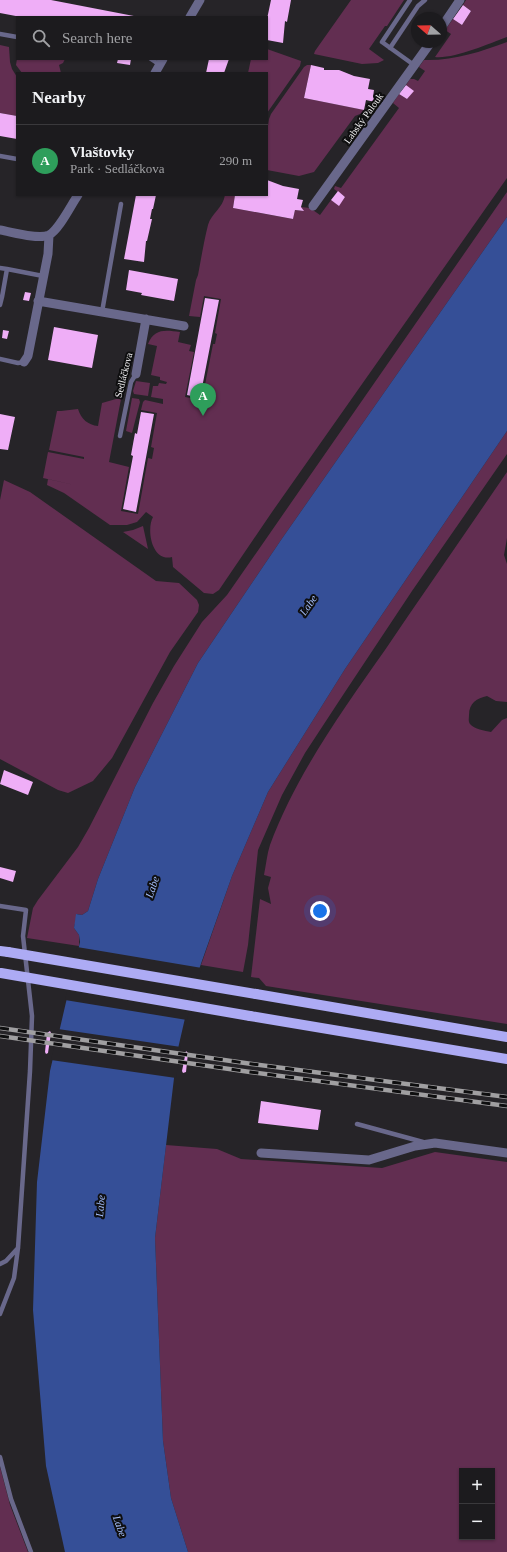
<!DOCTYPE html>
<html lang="en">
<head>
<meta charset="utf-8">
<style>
  body { margin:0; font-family:"Times New Roman",serif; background:#252427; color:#f1f3f6 }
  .controls { position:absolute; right:12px; bottom:12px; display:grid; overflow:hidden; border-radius:0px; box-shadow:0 1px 3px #0004 }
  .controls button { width:36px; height:36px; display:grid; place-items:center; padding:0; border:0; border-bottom:1px solid #3a393c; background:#1c1b1e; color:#f1f3f6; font:20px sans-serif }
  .compass { position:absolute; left:411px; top:12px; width:36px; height:36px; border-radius:50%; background:#1c1b1e; box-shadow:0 1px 3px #0004; rotate:290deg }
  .you { position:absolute; left:320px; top:911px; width:14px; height:14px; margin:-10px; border:3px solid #fff; border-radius:50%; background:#1a73e8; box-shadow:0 0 0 6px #1a73e833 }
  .badge { display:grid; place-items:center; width:26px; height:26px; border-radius:50%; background:#db2777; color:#fff; font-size:13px; font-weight:700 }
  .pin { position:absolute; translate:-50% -33px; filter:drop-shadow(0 1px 2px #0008) }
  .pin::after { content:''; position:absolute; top:21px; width:14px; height:12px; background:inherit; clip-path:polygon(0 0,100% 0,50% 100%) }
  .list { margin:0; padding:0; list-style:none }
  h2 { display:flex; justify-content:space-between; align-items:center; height:52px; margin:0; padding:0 16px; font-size:17px }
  h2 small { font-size:13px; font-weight:400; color:#a0a1a4 }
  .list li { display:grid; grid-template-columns:26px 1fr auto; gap:12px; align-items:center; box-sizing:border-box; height:72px; padding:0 16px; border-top:1px solid #3a393c }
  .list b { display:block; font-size:15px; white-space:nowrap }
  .list p { margin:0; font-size:13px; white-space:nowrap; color:#a0a1a4 }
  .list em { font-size:13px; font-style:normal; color:#a0a1a4 }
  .icon { flex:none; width:22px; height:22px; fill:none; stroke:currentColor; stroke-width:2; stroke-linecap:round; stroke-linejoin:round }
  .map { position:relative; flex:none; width:507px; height:1552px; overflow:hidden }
  .search { position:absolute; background:#1c1b1e; box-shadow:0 1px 3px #0004; left:16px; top:16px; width:252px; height:44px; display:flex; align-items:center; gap:10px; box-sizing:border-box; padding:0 14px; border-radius:0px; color:#a0a1a4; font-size:15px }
  .panel { position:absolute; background:#1c1b1e; box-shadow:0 1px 3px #0004; left:16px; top:72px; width:252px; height:124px; border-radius:0px }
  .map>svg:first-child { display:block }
  .green { fill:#622e51; fill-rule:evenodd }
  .water { fill:#354f97 }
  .pier { fill:#262428 }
  .building { fill:#efaef7 }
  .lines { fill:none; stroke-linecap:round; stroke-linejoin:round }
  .lane { stroke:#69688b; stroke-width:4.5 }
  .street { stroke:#69688b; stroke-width:9 }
  .primary { stroke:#adabf4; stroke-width:10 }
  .rail-casing { stroke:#a09fa1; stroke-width:4.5 }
  .rail { stroke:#0e0e0f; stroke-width:3; stroke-dasharray:9; stroke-linecap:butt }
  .primary-bridge { stroke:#adabf4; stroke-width:10 }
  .labels { text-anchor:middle; stroke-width:4; stroke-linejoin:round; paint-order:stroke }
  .street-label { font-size:10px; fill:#f1f0f2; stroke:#0e0e0f }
  .water-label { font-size:11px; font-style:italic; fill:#a5bffc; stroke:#0e0e0f }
</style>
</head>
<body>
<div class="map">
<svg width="507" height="1552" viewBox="0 0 507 1552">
  <rect width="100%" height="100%" fill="#262428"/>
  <path class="green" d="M351 0H404L387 26H385L369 49 384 60 378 63 362 64 314 54 315 51Z
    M466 0H507V37C488 44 454 59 435 57L451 34 445 30 453 19 462 25 471 11 463 5Z
    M507 42V178L272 512 219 590 213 594 204 593 173 567 172 557C152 562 146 530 153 517L146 512 137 522 127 525H110L64 493 47 485 48 479 79 486 43 478 48 452 84 459V457L49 450 57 411H61L78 409C81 419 88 425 98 426L102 403 116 399H121L109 462 129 467 121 511 138 514 148 458 152 459 154 448 151 447 157 413 141 410 143 402 145 400 163 404V399L151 397 153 386H158L159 383 166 384 167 382 160 380V377L151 375 157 346 148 344C154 328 166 330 180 332L178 342 191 345 189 351 194 352 185 397 202 400 213 344H215L217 334 215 333 221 299 204 296 200 317 189 316 196 280 198 275C201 259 204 241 208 225 211 214 223 208 225 195H235L233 208 293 219 295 210 303 211 301 207 310 208 320 215 331 200 339 205 345 197 334 189 335 186 341 188 399 108 393 103 399 94 407 99 413 91 406 85 410 79H414L418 81 425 71 419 67 424 60C453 61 480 52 507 42Z
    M0 45 9 47 10 62 12 69 17 77V116L0 113Z
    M267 49 301 61 300 66 267 113V73H248L251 59H267Z
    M17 59H65L63 63 59 65 61 73H22L16 65Z
    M307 65H311L304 98 365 110V112L355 116 314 172 299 176 267 170V132L269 119 271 114 304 67Z
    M507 192V217L281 540 198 663 135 787 98 879 88 911 82 915 77 914 74 928 79 935V946L27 938 33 908 38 900 78 847 89 828 153 703 174 666 202 622 227 595Z
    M136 381 150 383 148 396 134 394 133 391Z
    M132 398 139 399 140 402 132 433 126 431Z
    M507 431V454L412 591 343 695 305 753 282 795 258 850 248 945 243 972 201 965 232 876 268 792 345 669Z
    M507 472V538L504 555 507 564V702L496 701 487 696C477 698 469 703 469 715 469 718 468 721 470 724 474 729 485 731 491 732L502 720 507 718V1024L266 986 259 978 251 977 260 899 271 904 268 888 271 877 264 875C266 865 267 854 270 845 296 775 342 711 385 650 425 591 466 532 507 472Z
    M4 480 30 492 156 581 179 583 197 600 199 605 198 612 170 652 112 758 93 781 68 793 58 790 0 759V500Z
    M143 526 148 549 123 532 133 530Z
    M166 1145 217 1149 241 1159 382 1168 435 1152 507 1162V1552H188L171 1498 163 1441 155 1238ZM462 1471H492V1537H462Z
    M0 1467 10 1505 28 1552H0Z"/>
  <path class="water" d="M507 217V431L345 669 268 792 232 876 191 992 177 1053 155 1238 163 1441 171 1498 188 1552H65L46 1466 33 1310 37 1182 50 1071 80 942 79 935 74 928 76 914 82 915 88 911 98 879 135 787 198 663 281 540Z"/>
  <path class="pier" d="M77 947 202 968 193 993 187 1020 65 1000Z
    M58 1029 181 1047 176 1078 51 1060Z"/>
  <path class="building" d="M0 0H51L139 17H21L0 13Z
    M271 0H291L287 22 285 21 283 43 267 40V19Z
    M463 5 471 11 462 25 453 19Z
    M118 59H131L130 65 117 63Z
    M209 59H229L224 73H206Z
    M311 65 324 68V70H339L354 76 370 79 368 89 374 90 373 97 375 102 366 100 364 110 304 98Z
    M406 85 414 91 407 99 399 94Z
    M0 113 17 116V139L0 136Z
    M267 180 283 186 299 189 297 199 303 200 301 207 304 211 295 210 293 219 233 208 235 195H267Z
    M338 191 345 197 339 206 331 200Z
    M136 195H156L153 209H152L150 219H152L147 241H146L144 262 124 259Z
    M129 270 178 279 174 301 141 295 142 293 126 290Z
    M25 292 31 293 29 301 23 300Z
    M205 298 219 300 200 398 187 395Z
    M54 327 98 335 92 368 48 360Z
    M3 330 9 331 7 339 2 338Z
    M141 412 154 414 136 512 123 509 133 456 131 455 135 433 137 434Z
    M0 414 15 417 8 450 0 449Z
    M4 770 33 782 28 795 0 784Z
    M0 867 16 871 13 882 0 878Z
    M50 1031 51 1033 48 1053 46 1054 45 1052 47 1033Z
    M186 1051 188 1053 186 1072 183 1073 182 1071Z
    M261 1101 321 1110 318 1130 258 1123Z"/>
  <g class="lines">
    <path class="lane" d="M410 0 382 42 414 65
      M0 34 17 37
      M390 48 418 6 425 0
      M151 59 160 65
      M0 156 17 159
      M0 268 7 269
      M0 297H2L0 305
      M2 297 7 269 43 276
      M102 312 121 204
      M0 359 18 363 24 362
      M120 436 131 382 136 374
      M0 906 26 910 23 936 32 1016 30 1071 18 1248 14 1278 0 1314
      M357 1124 423 1142
      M0 1264 6 1261 18 1248
      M0 1457 11 1499 31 1552"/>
    <path class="street" d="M190 17 200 0
      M441 28 460 0
      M155 73 163 59
      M313 206 431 42
      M0 230C12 232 38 240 49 235 59 230 71 205 78 195
      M38 301 184 326
      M24 362 28 356 48 254 49 235
      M136 374 146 319
      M261 1153 369 1160 415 1146 435 1143 507 1153"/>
    <path class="primary" d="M0 951 8 952
      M256 994 507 1037
      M250 1016 507 1059"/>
    <defs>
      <path id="rail" d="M0 1028 252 1064 507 1097
        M0 1036 250 1072 507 1106"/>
    </defs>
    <use href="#rail" class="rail-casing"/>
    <use href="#rail" class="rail"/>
    <path class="primary-bridge" d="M8 952 256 994
      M1 973 250 1016"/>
  </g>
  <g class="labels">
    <g class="street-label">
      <text transform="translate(363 118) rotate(-54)" y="4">Labský Palouk</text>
      <text transform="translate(123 375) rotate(-76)" y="4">Sedláčkova</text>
    </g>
    <g class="water-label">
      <text transform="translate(308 605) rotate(-55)" y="4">Labe</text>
      <text transform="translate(152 887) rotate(-71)" y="4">Labe</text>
      <text transform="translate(100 1206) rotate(-85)" y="4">Labe</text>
      <text transform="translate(120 1526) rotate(71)" y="4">Labe</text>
    </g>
  </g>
</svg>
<div class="controls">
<button>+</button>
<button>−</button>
</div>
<svg class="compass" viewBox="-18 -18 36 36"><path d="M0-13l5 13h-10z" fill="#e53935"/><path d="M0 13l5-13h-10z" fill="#a0a1a4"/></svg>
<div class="you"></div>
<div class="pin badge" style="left:203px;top:416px;background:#2e9e5b">A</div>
<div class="search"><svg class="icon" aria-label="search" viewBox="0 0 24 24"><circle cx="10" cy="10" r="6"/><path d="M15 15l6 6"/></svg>Search here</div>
<section class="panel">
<h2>Nearby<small></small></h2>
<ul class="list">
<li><span class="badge" style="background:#2e9e5b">A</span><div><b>Vlaštovky</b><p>Park · Sedláčkova</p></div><em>290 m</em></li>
</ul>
</section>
</div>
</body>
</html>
